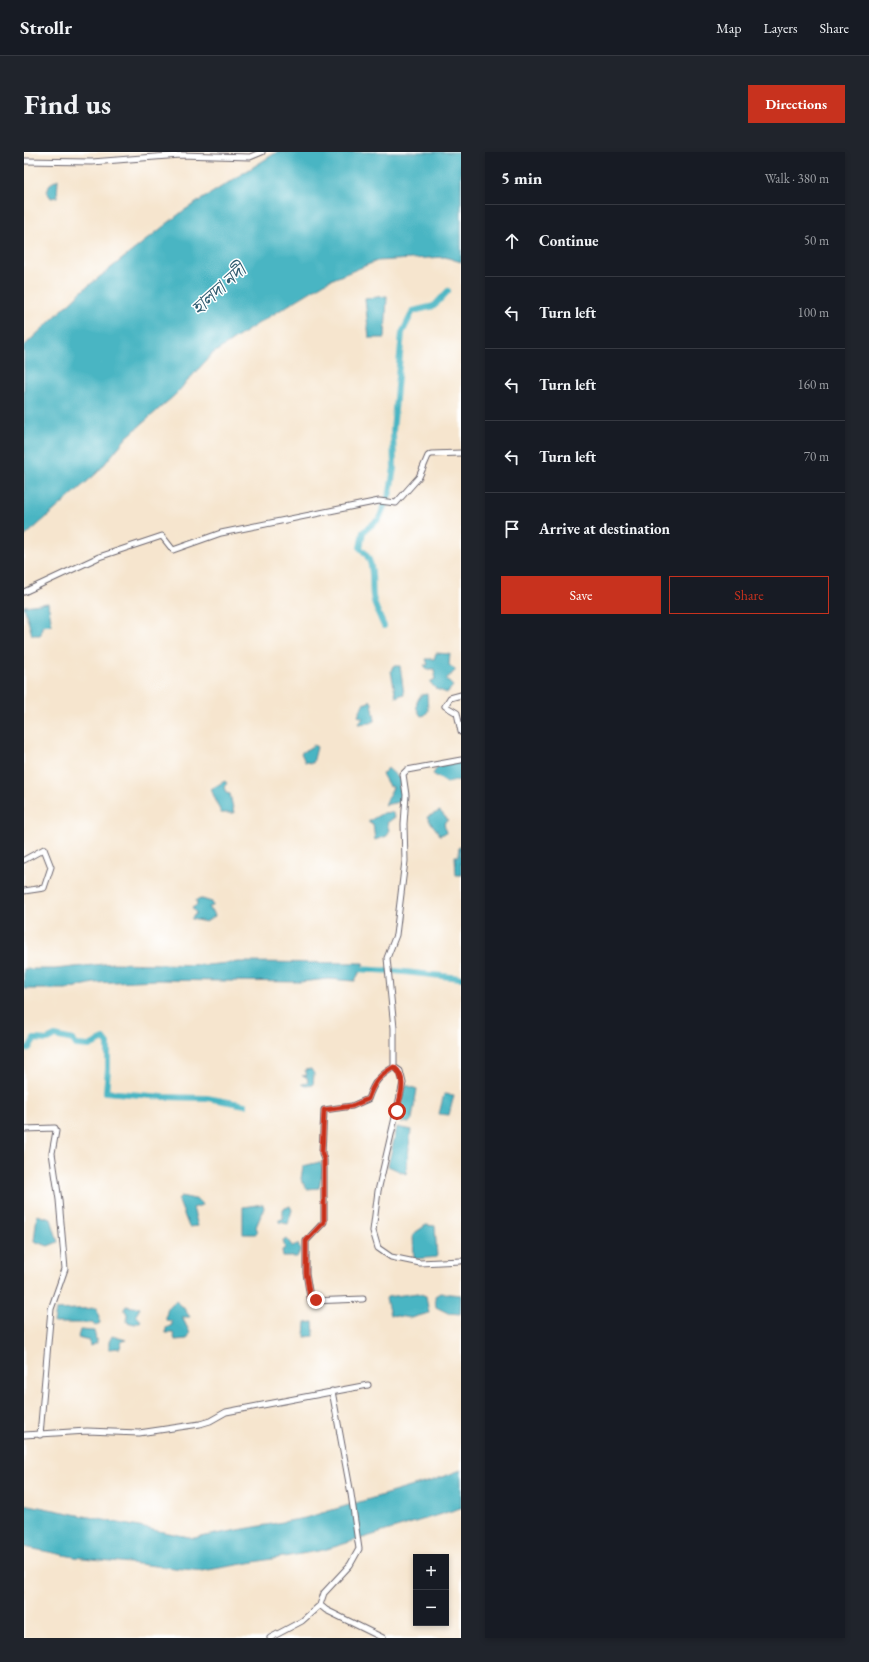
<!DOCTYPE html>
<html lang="en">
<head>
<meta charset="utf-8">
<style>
  body { margin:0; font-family:"EB Garamond","Noto Serif Bengali",serif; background:#20242c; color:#f1f3f6 }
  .controls { position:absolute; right:12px; bottom:12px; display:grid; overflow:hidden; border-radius:0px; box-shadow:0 2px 6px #0003 }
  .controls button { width:36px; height:36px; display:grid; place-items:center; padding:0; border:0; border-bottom:1px solid #363941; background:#171b24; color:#f1f3f6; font:20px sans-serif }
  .stop { position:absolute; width:12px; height:12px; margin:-9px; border:3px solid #c8321e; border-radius:50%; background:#fff }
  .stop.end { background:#c8321e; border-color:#fff; box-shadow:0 1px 4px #0008 }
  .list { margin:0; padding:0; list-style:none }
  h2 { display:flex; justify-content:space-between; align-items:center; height:52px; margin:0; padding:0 16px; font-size:17px }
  h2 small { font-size:13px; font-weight:400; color:#9ea1a6 }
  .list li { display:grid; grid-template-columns:26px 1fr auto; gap:12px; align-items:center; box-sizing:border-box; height:72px; padding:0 16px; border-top:1px solid #363941 }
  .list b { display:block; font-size:15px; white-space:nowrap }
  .list em { font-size:13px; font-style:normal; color:#9ea1a6 }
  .actions { display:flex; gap:8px; padding:12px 16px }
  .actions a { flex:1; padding:9px 0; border:1px solid #c8321e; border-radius:0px; text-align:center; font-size:14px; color:#c8321e }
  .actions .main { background:#c8321e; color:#fff }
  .icon { flex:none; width:22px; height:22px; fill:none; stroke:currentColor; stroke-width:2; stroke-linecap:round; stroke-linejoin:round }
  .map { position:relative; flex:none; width:437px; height:1486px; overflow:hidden; border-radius:0px }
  header { display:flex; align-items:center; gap:24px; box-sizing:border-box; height:56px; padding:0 20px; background:#171b24; border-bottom:1px solid #363941 }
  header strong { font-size:19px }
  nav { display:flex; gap:22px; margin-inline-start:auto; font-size:14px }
  .intro { display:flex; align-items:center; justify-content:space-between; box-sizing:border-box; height:96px; padding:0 24px }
  h1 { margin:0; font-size:28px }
  .button { padding:10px 18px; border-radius:0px; background:#c8321e; color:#fff; font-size:14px; font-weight:700 }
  main { display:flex; gap:24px; padding:0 24px }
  aside { flex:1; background:#171b24; border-radius:0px; box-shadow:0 2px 6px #0003 }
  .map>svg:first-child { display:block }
  .water { fill:#48b5c3; stroke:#356c7f }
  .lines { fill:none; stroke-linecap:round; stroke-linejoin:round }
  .canal { stroke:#48b5c3; stroke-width:6 }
  .street-casing { stroke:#6c666e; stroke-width:7 }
  .street { stroke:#fff; stroke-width:5 }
  .route { stroke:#c8321e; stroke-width:5 }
  .labels { text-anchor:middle; stroke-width:3; stroke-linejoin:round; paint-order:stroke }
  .water-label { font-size:19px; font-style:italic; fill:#315d71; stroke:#fff }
</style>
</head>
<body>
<header>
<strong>Strollr</strong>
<nav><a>Map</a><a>Layers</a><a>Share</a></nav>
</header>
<div class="intro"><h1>Find us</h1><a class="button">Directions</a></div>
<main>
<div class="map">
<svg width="437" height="1486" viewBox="0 0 437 1486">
  <rect width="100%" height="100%" fill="#fff"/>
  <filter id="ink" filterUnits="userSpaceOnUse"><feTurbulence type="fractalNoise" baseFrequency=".025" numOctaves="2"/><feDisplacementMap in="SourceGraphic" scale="8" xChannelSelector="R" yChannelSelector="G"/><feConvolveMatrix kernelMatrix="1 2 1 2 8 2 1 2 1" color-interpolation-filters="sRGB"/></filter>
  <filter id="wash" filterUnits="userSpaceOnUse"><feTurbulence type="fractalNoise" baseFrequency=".012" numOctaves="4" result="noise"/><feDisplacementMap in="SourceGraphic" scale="16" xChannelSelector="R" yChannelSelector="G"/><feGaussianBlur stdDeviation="0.9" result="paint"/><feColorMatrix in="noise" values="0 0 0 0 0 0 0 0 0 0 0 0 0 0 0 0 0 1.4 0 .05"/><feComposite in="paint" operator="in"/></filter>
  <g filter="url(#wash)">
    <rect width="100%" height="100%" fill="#f6e5ce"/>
    <path class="water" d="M253 0H437V110L421 105 353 109 304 129 235 171 188 202 151 243 103 285 74 320 0 385V194L59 138 159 59Z
      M34 27 33 45 27 46 23 40 26 32Z
      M363 144 361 186H345L341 146Z
      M24 451 28 473 18 474 17 483H8L0 454Z
      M412 501 426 502 425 513 432 518 422 527 429 534 423 541 412 537 406 530 411 527 410 517H403L400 513H404L402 507H410Z
      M369 514H376L380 542 372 545 367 519Z
      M403 542 404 559 401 563 397 564C391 556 391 551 397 543Z
      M346 548 348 551 351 568 347 571 334 572 339 566 334 564 339 552 345 550Z
      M290 593 293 595 289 611 281 610 277 601Z
      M437 608 436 628 423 631 409 622 414 614Z
      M364 616 379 630 375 632 379 649 361 653 369 635 365 634 358 622Z
      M201 629 203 631 200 635 202 641 206 642 210 661H197L187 637Z
      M416 659 424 668 420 671 422 681 416 683 403 665Z
      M368 660 371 665 363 671 365 678 363 681V684L351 688 349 672 345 671V669L359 661Z
      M435 695H437V723H432L431 704H434Z
      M178 747 188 750 189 754 185 755 186 759H189L191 764 182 770 167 767 172 761 168 756 173 753 172 748Z
      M215 810 340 811 331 829 304 827 276 830 131 828 70 831 43 837H0V817H31L89 811 183 813Z
      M287 917 290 922 289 933 282 934 278 932 284 931 283 925 278 924 283 923 281 918Z
      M382 933 393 937 388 967 385 971 377 970 375 964Z
      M420 942 430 943 425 963 415 962Z
      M373 975 387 978 382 1022 364 1014Z
      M296 1010 299 1017 295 1036 283 1037 277 1027 279 1014Z
      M157 1044 175 1048 178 1053 169 1056 174 1074 165 1075 154 1047Z
      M239 1052 240 1056 232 1075 234 1080 231 1082H219V1055Z
      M266 1054 268 1058 264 1072 255 1070V1068L259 1067V1057Z
      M13 1063 27 1067 34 1090 24 1094 10 1089Z
      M402 1073 411 1074 413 1105 390 1107 389 1082Z
      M263 1087 269 1095 274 1092 276 1099 273 1105H259L258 1098 261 1096 259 1089Z
      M394 1141 402 1144 405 1161 387 1166 366 1163 362 1147 363 1145Z
      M416 1141 437 1143 436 1162 424 1161 412 1155 411 1144Z
      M152 1149 159 1155 166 1165H158L166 1181 163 1187 151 1188 149 1181H142V1176L148 1173 147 1169 142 1168C142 1159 144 1154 152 1149Z
      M102 1154 116 1156 112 1163 117 1169 111 1172 103 1170V1162L100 1157Z
      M73 1156 76 1171 71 1174 68 1171H30L32 1158Z
      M289 1170 290 1184 281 1185 282 1171Z
      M56 1178 70 1179 73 1191 66 1194 65 1188 54 1185Z
      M88 1184 102 1188 98 1189 96 1196 85 1197V1190Z
      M437 1318V1356L300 1398 178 1419 50 1405 0 1395V1352L170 1386 281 1366 410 1328Z"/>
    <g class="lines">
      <path class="canal" d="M360 474C356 465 350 454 349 444 347 426 352 409 336 396L339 380 355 367 366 340 370 316 369 279 378 181 389 159 410 154 424 139
        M331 817 371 819 437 826
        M0 897 5 896 10 887 23 888 31 884 49 888 52 893 65 894 80 887 84 892V917L82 940 139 945 183 946 221 953"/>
    </g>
  </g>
  <g filter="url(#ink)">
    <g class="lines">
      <defs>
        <path id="street" d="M0 9 68 10 156 3 226 5 238 0
          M0 440 75 405 138 384 149 398 197 381 355 349 372 351 395 325 404 304 407 302 437 301
          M437 543 426 546 421 554 433 561 437 580
          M0 708 20 697 27 715 20 736 0 739
          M370 915 376 919 379 931 354 1039 349 1079 354 1096 367 1105 396 1111 437 1109
          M0 977 31 976 32 979 28 1001 35 1048 41 1117 27 1157 16 1283
          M339 1147 287 1149 286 1145 282 1121V1089L300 1070V1008L298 1001 300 958 328 954 344 947C350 930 355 924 370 915V876L363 806 372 783 381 709 380 672 382 643 379 622 383 618 437 608
          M0 1283 63 1279 115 1281 176 1272 186 1269 202 1260 344 1233
          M296 1453 302 1458 359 1486
          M246 1486 278 1469 296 1453 300 1441 326 1413 335 1397 327 1342 308 1239"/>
      </defs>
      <use href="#street" class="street-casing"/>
      <use href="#street" class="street"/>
    </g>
  </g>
  <g class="lines" filter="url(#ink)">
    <path class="route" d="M292 1148 287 1149 286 1145 282 1121V1089L300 1070V1008L298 1001 300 958 328 954 344 947C350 930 355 924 370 915 384 926 376 944 373 959"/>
  </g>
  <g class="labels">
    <g class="water-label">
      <text transform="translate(194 137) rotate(-42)" y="7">হালদা নদী</text>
    </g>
  </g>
</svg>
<div class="controls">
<button>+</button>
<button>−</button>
</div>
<div class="stop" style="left:373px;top:959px"></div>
<div class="stop end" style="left:292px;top:1148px"></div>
</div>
<aside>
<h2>5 min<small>Walk · 380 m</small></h2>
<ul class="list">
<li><svg class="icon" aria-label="ahead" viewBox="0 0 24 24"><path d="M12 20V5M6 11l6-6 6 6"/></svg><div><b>Continue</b></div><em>50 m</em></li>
<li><svg class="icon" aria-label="left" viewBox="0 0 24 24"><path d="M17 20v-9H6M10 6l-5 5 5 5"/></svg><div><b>Turn left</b></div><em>100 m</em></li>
<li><svg class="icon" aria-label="left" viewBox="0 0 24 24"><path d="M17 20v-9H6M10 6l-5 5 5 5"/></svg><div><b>Turn left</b></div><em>160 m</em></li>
<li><svg class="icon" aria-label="left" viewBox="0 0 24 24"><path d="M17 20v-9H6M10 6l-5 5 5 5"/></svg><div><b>Turn left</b></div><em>70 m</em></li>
<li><svg class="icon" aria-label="arrive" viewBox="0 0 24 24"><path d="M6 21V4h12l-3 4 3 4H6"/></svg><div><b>Arrive at destination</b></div></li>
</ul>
<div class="actions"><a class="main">Save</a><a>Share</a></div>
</aside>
</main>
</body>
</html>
